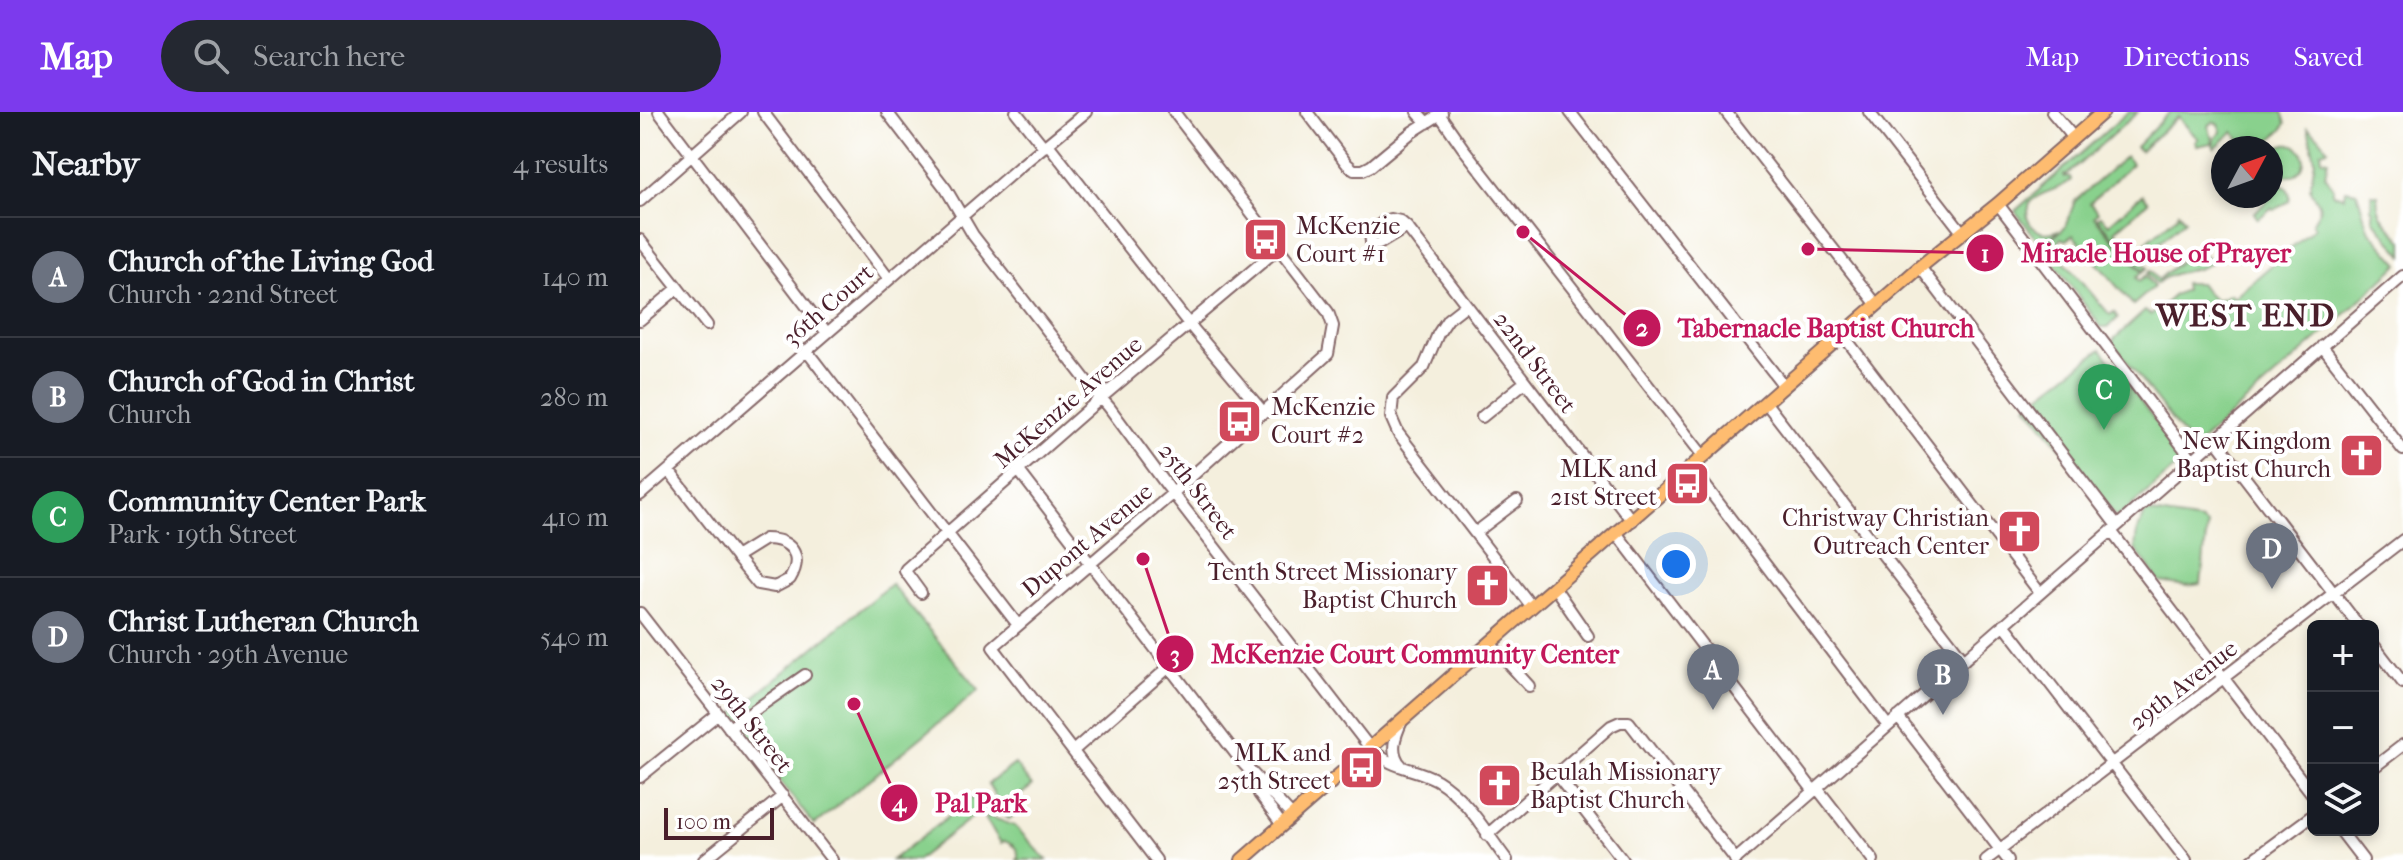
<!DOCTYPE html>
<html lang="en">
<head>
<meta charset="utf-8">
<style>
  body { margin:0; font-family:"IM FELL French Canon",serif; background:#242831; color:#f1f3f6 }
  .controls { position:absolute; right:24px; bottom:24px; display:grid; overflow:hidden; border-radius:12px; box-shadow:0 4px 12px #0003 }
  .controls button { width:72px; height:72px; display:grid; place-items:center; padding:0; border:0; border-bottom:2px solid #363941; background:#171b24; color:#f1f3f6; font:40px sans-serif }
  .compass { position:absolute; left:1571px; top:24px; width:72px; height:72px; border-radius:50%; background:#171b24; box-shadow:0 4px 12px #0003; rotate:49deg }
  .scale { position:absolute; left:24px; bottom:20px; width:110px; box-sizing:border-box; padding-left:8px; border:4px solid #4a1f2b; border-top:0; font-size:22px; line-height:28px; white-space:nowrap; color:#4a1f2b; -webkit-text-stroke:6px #fff; paint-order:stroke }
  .you { position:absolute; left:1036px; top:452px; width:28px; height:28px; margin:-20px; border:6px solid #fff; border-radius:50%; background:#1a73e8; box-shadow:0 0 0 12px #1a73e833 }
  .badge { display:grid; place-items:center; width:52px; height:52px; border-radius:50%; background:#7c3aed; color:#fff; font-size:26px; font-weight:700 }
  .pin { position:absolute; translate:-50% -66px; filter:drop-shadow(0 2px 4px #0008) }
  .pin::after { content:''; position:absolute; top:42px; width:28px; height:24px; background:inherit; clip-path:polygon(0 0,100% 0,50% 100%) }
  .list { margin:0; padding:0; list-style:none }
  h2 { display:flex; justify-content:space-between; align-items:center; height:104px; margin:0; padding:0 32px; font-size:34px }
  h2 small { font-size:26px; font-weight:400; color:#9ea1a6 }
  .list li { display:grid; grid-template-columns:52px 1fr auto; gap:24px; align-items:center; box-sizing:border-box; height:120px; padding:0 32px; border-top:2px solid #363941 }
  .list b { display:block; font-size:30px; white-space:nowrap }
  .list p { margin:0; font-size:26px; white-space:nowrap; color:#9ea1a6 }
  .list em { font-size:26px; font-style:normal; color:#9ea1a6 }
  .icon { flex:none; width:44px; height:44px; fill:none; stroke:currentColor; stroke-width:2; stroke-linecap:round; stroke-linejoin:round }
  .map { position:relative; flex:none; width:1763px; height:748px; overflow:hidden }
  header { display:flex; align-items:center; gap:48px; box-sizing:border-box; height:112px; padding:0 40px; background:#7c3aed; color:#fff }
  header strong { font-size:38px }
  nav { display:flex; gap:44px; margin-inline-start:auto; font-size:28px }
  .search { width:560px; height:72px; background:#242831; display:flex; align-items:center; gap:20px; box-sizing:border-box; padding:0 28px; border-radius:44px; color:#9ea1a6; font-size:30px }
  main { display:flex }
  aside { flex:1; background:#171b24 }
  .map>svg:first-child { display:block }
  .green { fill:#89d18d; stroke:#6a785c; stroke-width:2 }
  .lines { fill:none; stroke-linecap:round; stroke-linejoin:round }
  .minor-casing { stroke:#866869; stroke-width:14 }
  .major-casing { stroke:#866869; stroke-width:16 }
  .minor { stroke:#fff; stroke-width:10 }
  .major { stroke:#febc70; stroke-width:12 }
  .labels { text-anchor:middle; stroke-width:8; stroke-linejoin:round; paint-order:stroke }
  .poi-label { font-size:24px; fill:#4a1f2b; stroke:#fff; text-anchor:end }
  .street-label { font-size:24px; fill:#4a1f2b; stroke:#fff }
  .district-label { font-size:32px; font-weight:bold; letter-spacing:2px; fill:#4a1f2b; stroke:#fff }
  .leader { fill:none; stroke:#c2185b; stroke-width:3 }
  .callout-dot { fill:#c2185b; stroke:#fff; stroke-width:3 }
  .mark-label { font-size:24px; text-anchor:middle; font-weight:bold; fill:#fff }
  .callout-label { font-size:26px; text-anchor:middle; font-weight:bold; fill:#c2185b; stroke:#fff; stroke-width:8; stroke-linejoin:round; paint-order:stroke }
</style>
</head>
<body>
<header>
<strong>Map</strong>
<div class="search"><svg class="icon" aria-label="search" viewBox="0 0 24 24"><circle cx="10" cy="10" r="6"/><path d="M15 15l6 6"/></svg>Search here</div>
<nav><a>Map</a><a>Directions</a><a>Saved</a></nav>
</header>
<main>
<aside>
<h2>Nearby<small>4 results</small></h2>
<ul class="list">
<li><span class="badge" style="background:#6b7280">A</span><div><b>Church of the Living God</b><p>Church · 22nd Street</p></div><em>140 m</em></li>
<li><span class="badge" style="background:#6b7280">B</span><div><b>Church of God in Christ</b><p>Church</p></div><em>280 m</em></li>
<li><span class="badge" style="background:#2e9e5b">C</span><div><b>Community Center Park</b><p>Park · 19th Street</p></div><em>410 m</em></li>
<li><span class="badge" style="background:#6b7280">D</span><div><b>Christ Lutheran Church</b><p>Church · 29th Avenue</p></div><em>540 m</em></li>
</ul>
</aside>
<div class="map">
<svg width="1763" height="748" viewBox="0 0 1763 748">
  <rect width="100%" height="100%" fill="#fff"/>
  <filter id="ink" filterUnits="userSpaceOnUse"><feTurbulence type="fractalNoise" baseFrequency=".0125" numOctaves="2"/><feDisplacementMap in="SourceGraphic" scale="16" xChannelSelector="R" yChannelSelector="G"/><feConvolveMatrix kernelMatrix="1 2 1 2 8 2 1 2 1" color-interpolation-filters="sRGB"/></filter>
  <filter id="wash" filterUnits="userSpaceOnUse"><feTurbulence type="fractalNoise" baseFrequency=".006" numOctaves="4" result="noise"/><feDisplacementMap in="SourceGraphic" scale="32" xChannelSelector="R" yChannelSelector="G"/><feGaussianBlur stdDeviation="1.8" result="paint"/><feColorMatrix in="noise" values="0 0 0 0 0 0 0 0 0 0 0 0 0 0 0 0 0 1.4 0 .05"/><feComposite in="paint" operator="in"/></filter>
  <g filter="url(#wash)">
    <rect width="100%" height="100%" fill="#f4efdd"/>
    <path class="green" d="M1488 0H1498L1427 63H1424V65H1430L1431 68C1417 80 1402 78 1390 90L1387 105C1392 120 1405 124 1419 118L1402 134 1375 99Z
      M1530 0H1642L1646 11 1642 18 1621 36H1608L1593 20 1575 36 1573 33 1576 25 1581 20 1579 12 1573 10 1569 14 1571 24 1573 25 1572 31 1557 34 1555 30 1558 27 1538 5 1500 39 1496 35Z
      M1668 16 1679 25 1688 37 1681 39 1682 47 1688 48 1685 63 1693 75V82L1704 85 1705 78 1717 80 1728 117 1759 152 1688 218 1553 336 1473 231 1474 227 1505 199 1511 203 1534 183 1545 178 1544 171H1560C1570 183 1571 194 1590 182L1594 186 1675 115 1672 111C1688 90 1674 90 1670 76L1675 48Z
      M1632 48a16 16 0 1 1 32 0a16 16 0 1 1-32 0Z
      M1486 44 1492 52 1450 91 1458 101 1454 105 1502 160 1496 166 1499 169 1505 164 1514 175 1493 193 1433 123 1426 128 1421 126 1415 139 1470 203 1474 200 1478 206 1468 215H1461L1403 136 1425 115 1435 89Z
      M1635 72 1638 75 1641 73 1647 76 1650 83 1649 89 1634 98 1631 96 1618 107 1614 101 1634 83 1631 75Z
      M1732 82 1738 83C1734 103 1751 115 1763 129V144L1733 107V99L1731 96Z
      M1502 83 1508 90 1475 119 1482 128 1479 131 1457 106 1461 104 1469 112Z
      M1538 100 1545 108 1500 147 1507 156 1503 159 1482 134 1485 132 1494 140 1537 104Z
      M1555 136 1572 150C1554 163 1537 155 1516 172L1507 162 1510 159 1518 168Z
      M1461 237 1541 343V351L1477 406 1387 293Z
      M1506 400 1561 409 1567 414 1561 472 1546 474 1520 470 1495 437 1497 419Z
      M251 472 339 578 174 713 90 605Z
      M375 652 392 674 366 694 373 704 369 707C357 701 357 683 348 672Z
      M333 685 342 696 345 695V699L340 704 336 702 277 748H252Z
      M348 704 375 714 407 748H377C381 738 373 732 364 729L361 731 345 706Z"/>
  </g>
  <g filter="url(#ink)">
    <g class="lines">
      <defs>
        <path id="minor" d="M19 0 187 221
          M123 0 249 167
          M247 0 306 77 333 123 452 276 469 295 528 375 730 636C755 659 772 654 797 668 827 686 846 721 867 748
          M376 0 404 35
          M667 0 707 52 714 58H723L731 54 772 20 802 1
          M777 0 787 11
          M930 0 1144 274
          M1086 0 1237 193
          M1229 0 1322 120
          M1412 0 1434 26
          M800 3 823 36 1064 345
          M408 32 549 212 624 301
          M0 89 101 0
          M1358 92 1553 348
          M751 107 760 109 767 115 739 132 731 130 730 121 743 110Z
          M767 115 992 409
          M0 128 67 213
          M1280 155 1477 414
          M826 193 808 207 798 222 784 255 753 286 751 305 758 321 892 495
          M0 208 38 176
          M1203 223 1400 481
          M1682 234 1763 338
          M166 238 378 513
          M1126 291 1324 548
          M842 305 885 270
          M1576 328 1719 514
          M1052 356 1248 614
          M29 359 96 445
          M379 359 602 650 652 704
          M0 383 378 56 446 0
          M1471 419 1673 683
          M835 421 877 389
          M977 422 1173 678
          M125 427C151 427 164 443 150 467L135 475 118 472 96 445Z
          M915 476 948 524
          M281 481 265 459 266 457 461 286 639 136
          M0 501 192 748
          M1364 512 1546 748
          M850 531 889 574
          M1733 532 1763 571
          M1258 605 1368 748
          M89 616 165 563
          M433 639 529 555
          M761 653C749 640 755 624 762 609
          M1733 656 1763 633
          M915 661 983 748
          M0 665 78 602
          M615 666 619 682 642 713
          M1177 676 1233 748
          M1700 718 1723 748
          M847 723 971 614 980 610H989L1096 748
          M64 748 143 684
          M516 748 353 535 533 381 688 242 693 214 688 200 534 0
          M1095 748 1763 164
          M1346 748 1763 428
          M1612 748 1673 703"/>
        <path id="major" d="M602 748 1280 155 1358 92 1463 0"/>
      </defs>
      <use href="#minor" class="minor-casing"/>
      <use href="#major" class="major-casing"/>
      <use href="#minor" class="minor"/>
      <use href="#major" class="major"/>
    </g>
  </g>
  <defs>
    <symbol id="bus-square" viewBox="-11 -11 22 22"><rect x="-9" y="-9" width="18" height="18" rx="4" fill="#d1495b" stroke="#fff"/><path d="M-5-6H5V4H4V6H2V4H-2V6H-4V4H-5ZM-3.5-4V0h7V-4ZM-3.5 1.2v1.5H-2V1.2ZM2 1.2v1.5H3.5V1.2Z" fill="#fff"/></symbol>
    <symbol id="church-square" viewBox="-11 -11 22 22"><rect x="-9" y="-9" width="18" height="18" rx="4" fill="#d1495b" stroke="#fff"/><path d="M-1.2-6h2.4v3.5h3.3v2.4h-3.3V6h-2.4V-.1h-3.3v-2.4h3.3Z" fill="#fff"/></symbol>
  </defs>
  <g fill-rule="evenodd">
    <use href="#bus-square" x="600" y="102" width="51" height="51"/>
    <use href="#bus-square" x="574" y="284" width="51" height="51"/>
    <use href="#church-square" x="1696" y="318" width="51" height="51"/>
    <use href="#bus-square" x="1022" y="346" width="51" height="51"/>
    <use href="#church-square" x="1354" y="394" width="51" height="51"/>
    <use href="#church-square" x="822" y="448" width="51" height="51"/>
    <use href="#bus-square" x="696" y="630" width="51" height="51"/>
    <use href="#church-square" x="834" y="648" width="51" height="51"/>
  </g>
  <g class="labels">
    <g class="poi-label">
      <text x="656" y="122" text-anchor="start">McKenzie<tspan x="656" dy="28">Court #1</tspan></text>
      <text x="631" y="303" text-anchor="start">McKenzie<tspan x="631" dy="28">Court #2</tspan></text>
      <text x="1691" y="337">New Kingdom<tspan x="1691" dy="28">Baptist Church</tspan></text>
      <text x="1017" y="365">MLK and<tspan x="1017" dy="28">21st Street</tspan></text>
      <text x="1349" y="414">Christway Christian<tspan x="1349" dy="28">Outreach Center</tspan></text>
      <text x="817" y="468">Tenth Street Missionary<tspan x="817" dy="28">Baptist Church</tspan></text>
      <text x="691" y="649">MLK and<tspan x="691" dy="28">25th Street</tspan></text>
      <text x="890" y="668" text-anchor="start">Beulah Missionary<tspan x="890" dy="28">Baptist Church</tspan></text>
    </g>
    <g class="street-label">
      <text transform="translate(188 193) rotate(-41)" y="8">36th Court</text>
      <text transform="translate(895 250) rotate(53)" y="8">22nd Street</text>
      <text transform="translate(428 290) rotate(-41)" y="8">McKenzie Avenue</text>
      <text transform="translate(558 379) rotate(53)" y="8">25th Street</text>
      <text transform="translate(447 428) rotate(-40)" y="8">Dupont Avenue</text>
      <text transform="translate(1543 573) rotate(-38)" y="8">29th Avenue</text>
      <text transform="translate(112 612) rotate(52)" y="8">29th Street</text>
    </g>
    <g class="district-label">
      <text x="1606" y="214">WEST END</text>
    </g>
  </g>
  <path class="leader" d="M1168 137L1345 141M883 120L1002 216M503 447L535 542M214 592L259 691"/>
  <g class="callout-dot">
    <circle cx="1168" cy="137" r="8"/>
    <circle cx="883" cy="120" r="8"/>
    <circle cx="503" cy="447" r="8"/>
    <circle cx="214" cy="592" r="8"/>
    <circle cx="1345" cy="141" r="20"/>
    <circle cx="1002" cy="216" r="20"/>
    <circle cx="535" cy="542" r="20"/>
    <circle cx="259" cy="691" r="20"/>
  </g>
  <g class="mark-label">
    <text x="1345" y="150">1</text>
    <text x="1002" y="224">2</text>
    <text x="535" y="551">3</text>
    <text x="259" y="699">4</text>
  </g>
  <g class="callout-label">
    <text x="1516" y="150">Miracle House of Prayer</text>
    <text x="1186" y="225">Tabernacle Baptist Church</text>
    <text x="775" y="551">McKenzie Court Community Center</text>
    <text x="341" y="700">Pal Park</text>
  </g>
</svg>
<div class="controls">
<button>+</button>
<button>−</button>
<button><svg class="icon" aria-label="layers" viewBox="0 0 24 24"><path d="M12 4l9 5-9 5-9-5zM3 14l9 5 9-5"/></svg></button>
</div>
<svg class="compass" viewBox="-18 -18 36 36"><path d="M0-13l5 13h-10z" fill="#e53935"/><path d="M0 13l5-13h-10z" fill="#9ea1a6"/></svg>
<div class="scale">100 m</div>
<div class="you"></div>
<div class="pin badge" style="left:1073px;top:598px;background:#6b7280">A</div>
<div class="pin badge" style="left:1303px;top:603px;background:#6b7280">B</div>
<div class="pin badge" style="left:1464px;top:318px;background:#2e9e5b">C</div>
<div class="pin badge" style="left:1632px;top:477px;background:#6b7280">D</div>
</div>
</main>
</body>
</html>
